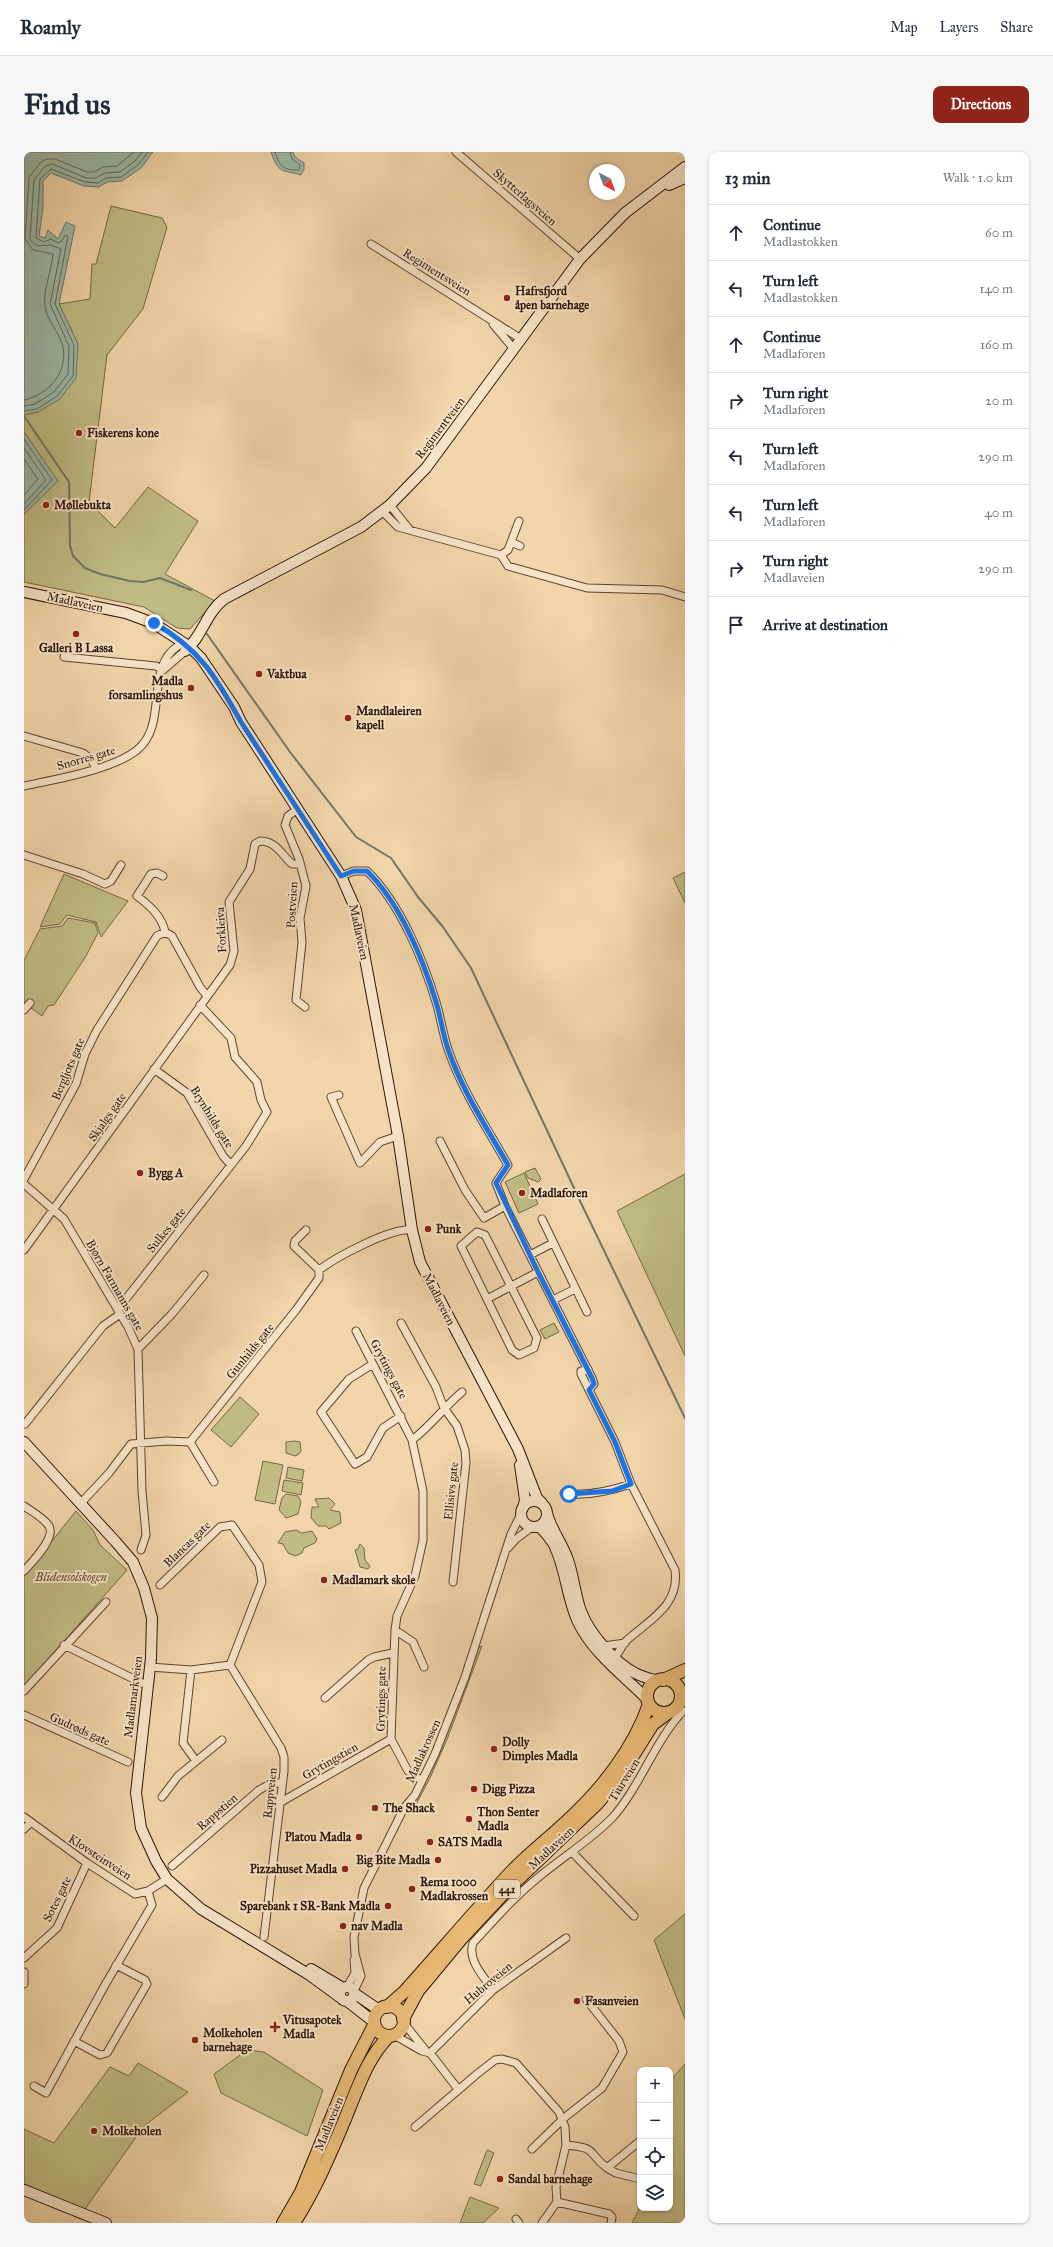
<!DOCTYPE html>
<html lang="en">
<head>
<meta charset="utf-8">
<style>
  body { margin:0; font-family:"IM FELL Great Primer",serif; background:#f6f6f7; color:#1f2937 }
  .controls { position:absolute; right:12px; bottom:12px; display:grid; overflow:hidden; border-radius:8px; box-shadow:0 1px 3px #0004 }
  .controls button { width:36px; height:36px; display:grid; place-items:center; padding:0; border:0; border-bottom:1px solid #e0e1e3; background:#fff; color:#1f2937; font:20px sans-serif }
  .compass { position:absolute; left:565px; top:12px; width:36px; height:36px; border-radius:50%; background:#fff; box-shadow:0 1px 3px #0004; rotate:139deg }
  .stop { position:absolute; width:12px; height:12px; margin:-9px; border:3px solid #1a73e8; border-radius:50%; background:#fff }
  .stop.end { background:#1a73e8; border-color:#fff; box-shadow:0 1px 4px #0008 }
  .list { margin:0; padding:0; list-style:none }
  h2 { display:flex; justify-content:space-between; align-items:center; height:52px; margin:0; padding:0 16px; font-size:17px }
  h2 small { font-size:13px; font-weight:400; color:#747a83 }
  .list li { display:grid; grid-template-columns:26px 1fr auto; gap:12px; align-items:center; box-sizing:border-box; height:56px; padding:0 16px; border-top:1px solid #e0e1e3 }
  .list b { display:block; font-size:15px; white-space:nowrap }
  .list p { margin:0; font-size:13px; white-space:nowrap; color:#747a83 }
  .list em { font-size:13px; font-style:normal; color:#747a83 }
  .icon { flex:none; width:22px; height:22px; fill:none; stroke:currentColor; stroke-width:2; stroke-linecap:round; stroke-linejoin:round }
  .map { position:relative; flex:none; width:661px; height:2071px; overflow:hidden; border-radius:8px }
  header { display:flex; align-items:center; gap:24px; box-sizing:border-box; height:56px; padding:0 20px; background:#fff; border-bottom:1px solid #e0e1e3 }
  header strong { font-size:19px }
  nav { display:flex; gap:22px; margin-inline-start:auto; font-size:14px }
  .intro { display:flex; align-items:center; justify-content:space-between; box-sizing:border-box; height:96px; padding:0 24px }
  h1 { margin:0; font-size:28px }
  .button { padding:10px 18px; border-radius:8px; background:#8f2418; color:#fff; font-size:14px; font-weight:700 }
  main { display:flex; gap:24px; padding:0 24px }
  aside { flex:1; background:#fff; border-radius:8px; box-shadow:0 1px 3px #0004 }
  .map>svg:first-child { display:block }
  .green { fill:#c0bc84; stroke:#766846 }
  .water { fill:#9bb9a9; stroke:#6f7769 }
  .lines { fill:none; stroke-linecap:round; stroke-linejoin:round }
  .shore { stroke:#646658; stroke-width:1 }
  .stream { stroke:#6f7769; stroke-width:2 }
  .street-casing { stroke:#5e4430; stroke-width:9 }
  .secondary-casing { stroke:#2c1408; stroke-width:12 }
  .primary-casing { stroke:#2c1408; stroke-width:14 }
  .street { stroke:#f7e4c8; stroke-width:7 }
  .secondary { stroke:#f7e4c8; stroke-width:10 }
  .primary { stroke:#e9ba75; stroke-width:12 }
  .route { stroke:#1a73e8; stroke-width:5 }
  .poi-dot { fill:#8f2418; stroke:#f7e4c8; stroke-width:1.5 }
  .labels { text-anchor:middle; stroke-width:4; stroke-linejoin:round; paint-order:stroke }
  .shield { fill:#f7e4c8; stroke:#695242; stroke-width:1 }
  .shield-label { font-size:11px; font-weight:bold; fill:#2c1408 }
  .street-label { font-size:12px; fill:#2c1408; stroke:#f7e4c8 }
  .poi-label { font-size:12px; font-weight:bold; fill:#2c1408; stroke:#f7e4c8; text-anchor:start }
  .park-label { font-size:12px; font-style:italic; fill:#58462d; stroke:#f7e4c8 }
</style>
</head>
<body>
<header>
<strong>Roamly</strong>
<nav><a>Map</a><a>Layers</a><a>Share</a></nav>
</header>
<div class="intro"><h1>Find us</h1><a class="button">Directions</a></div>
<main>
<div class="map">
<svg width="661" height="2071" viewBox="0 0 661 2071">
  <rect width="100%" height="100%" fill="#f2d5aa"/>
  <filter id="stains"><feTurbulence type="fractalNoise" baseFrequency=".005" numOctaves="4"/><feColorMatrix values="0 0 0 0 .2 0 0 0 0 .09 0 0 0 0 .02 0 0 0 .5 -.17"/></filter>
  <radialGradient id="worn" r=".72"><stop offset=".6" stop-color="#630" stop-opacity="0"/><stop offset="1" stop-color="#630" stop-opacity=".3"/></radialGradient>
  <path class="green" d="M87 54 138 66 143 75 119 157 83 203 65 350 91 376 124 335 174 369 141 422 191 449 166 477 153 476 120 455 0 430V362L34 329 0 280V263L14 260 54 192 35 152 66 147 68 112H72Z
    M661 720V751L649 726Z
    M40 722 104 749 77 785 72 770 43 763 36 772 16 775Z
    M44 766 71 771 74 781 62 804 30 853 24 854 18 864 7 856 9 849 4 847 0 852V808L16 777 38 774Z
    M511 1016 517 1027 514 1030 504 1026 501 1020Z
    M500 1021 514 1052 495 1061 481 1030Z
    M661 1022V1204L593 1059Z
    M530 1171 535 1180 521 1187 516 1178Z
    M216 1245 235 1262 207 1295 187 1278Z
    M270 1289 276 1290 277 1299 275 1302 271 1304 262 1301V1290Z
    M239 1309 259 1313 251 1352 231 1348Z
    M264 1315 280 1318 278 1329 262 1326Z
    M260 1328 279 1331 277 1343 258 1339Z
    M262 1342 274 1344 277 1350 274 1362 262 1366 255 1358 258 1346Z
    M305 1346 311 1352 306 1358 316 1360 317 1371 305 1377 302 1374H294L287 1366 288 1355H295L291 1347Z
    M52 1359 69 1378 76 1393 103 1418 0 1534V1424Z
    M272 1378 278 1381 288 1379 293 1387 291 1391 280 1396 278 1401 271 1404 264 1401 259 1392 254 1391 261 1380Z
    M336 1392 340 1396 341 1408 346 1414 344 1417 336 1415 331 1398 334 1397Z
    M458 1494 424 1585 406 1626 389 1658 384 1657 406 1620 455 1495Z
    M661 1762V1867L630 1788Z
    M223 1898 240 1900 299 1938 283 1984 197 1941 190 1922Z
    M114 1911 164 1940 120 1974 61 2057 0 2032V1977L30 1991 86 1915 105 1924Z
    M661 1912V2071H608L616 2055 646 2056V1991L649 1986 646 1982V1929Z
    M463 1998 470 2001 457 2034 450 2032Z
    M446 2045 475 2056 459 2071H436Z"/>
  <path class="water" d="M0 0H129L117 16 98 29 83 30 75 35 60 34 27 21 19 29V55L15 84 21 86 24 78 34 87 42 70 51 74 35 152 54 192 52 226 36 247 14 260 0 263Z
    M247 0H269L271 5 280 11V17L277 23C256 17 255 22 247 0Z
    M0 280 34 329 0 362Z"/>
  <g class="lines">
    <path class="shore" d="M251 0C256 15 259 18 275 18L276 13 268 7 266 0
      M0 248C24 243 44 221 39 195 36 181 22 168 21 153 19 137 28 118 29 102L9 98 1 87 5 25 17 10 23 7H31L63 20H70L79 15 93 14 110 0
      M0 254 11 252 30 240 44 222 45 194 26 152 37 97C35 96 29 94 27 93 18 93 11 97 6 86L10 28 21 14 29 12 62 26H72L81 21 96 20 111 9 118 0
      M0 259 13 257 33 244 49 224 50 193 31 152 44 84 41 83 38 89 34 91 27 87 20 90 12 86 16 27 27 17 61 30 74 31 82 26 97 25 114 13 124 0
      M0 287 28 328 0 358
      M0 296 22 328 0 352
      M0 307 14 327 0 343"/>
    <path class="stream" d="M0 264 45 330 46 394 49 404 61 416 76 422 106 429 119 430 136 426 167 438
      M183 482 266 600 332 685 367 706 394 745 419 775 447 816 557 1051 661 1266"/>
    <defs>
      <path id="street" d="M432 0 556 107
        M347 92 497 187
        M469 172 490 197
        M366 353 385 377
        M358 359 374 375 477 403 484 398 495 369
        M487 390 496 394
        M477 403 484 414 563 436 638 438 661 445
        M40 505 132 514 139 518
        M139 518 161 499
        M0 584 59 601 67 607 72 616
        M0 634C32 627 88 618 113 598 145 573 120 516 154 494
        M274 657 264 664 261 673 275 707 282 734 276 766 278 790 272 848 281 855
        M0 703 59 722 81 732 87 729 97 713
        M139 724 133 721 127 722 113 744C125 753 138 764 141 780
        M317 724 330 719H343C376 751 399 807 412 850 417 866 419 884 425 900 439 940 463 976 484 1013L472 1031 481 1054 568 1226 570 1232 565 1238 591 1290 607 1332 651 1418C656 1454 625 1468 602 1489 598 1494 595 1500 591 1505
        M0 858 6 851
        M130 917 163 941 199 1004 207 1013
        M315 943 307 945 336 1011 356 990 374 984
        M416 989 441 1038 460 1066 481 1054
        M0 1027 52 932 61 902 73 878 133 784 141 780 148 784 176 835 183 844
        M0 1032 40 1067 104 1175 114 1197 118 1339 122 1383 117 1398
        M518 1067 563 1160
        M282 1078 271 1089 270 1094 295 1118
        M453 1080 461 1083 513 1186 510 1196 495 1203 488 1198 437 1094Z
        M0 1098 206 813 210 799 205 750 226 717 231 692 236 689C252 689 258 703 268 712H276
        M506 1103 529 1091
        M463 1147 514 1120
        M529 1148 551 1137
        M94 1157 222 994 243 960 237 948 233 930 211 905 207 886 176 853
        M377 1171 412 1235 420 1256 433 1274 441 1298 442 1311 429 1430
        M332 1179 388 1288 399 1339V1388L391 1424 373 1464 371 1478 367 1587 384 1619 398 1629
        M114 1197 148 1162 180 1123
        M349 1212 325 1227 297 1260 331 1312 343 1305 359 1276 377 1264
        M564 1217 557 1219V1222L565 1238
        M1 1272 79 1174 96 1162
        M388 1288C407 1274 420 1255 438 1240
        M166 1290 272 1158 295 1126V1118C312 1105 368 1075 388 1078
        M540 1341C562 1345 586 1339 607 1332
        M57 1351 85 1321 107 1292 142 1289 166 1290 190 1330
        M0 1354C7 1359 20 1366 25 1374 32 1386 8 1410 0 1419
        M484 1396 492 1387 508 1375
        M136 1433 196 1375 208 1373 235 1413 238 1430 206 1513
        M371 1478 389 1490 400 1515
        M40 1493 118 1531
        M580 1494 601 1491
        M126 1515 167 1518 206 1513 257 1596 260 1605V1619L240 1785
        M167 1518 159 1591 172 1609
        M0 1539 82 1450
        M301 1546 344 1508 350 1505 369 1501
        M0 1563 104 1610
        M138 1645 154 1624 198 1588
        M257 1650 367 1587
        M0 1665 63 1711 111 1742 124 1739 143 1727
        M0 1677 6 1671
        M548 1700 610 1764
        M148 1714 235 1638 248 1631H257
        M0 1806 33 1776 63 1711
        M0 1820V1832
        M323 1835 331 1821 330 1808
        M469 1838C460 1825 443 1808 449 1791 471 1767 491 1744 516 1724 540 1704 567 1688 589 1665 617 1633 630 1590 659 1559
        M330 1839 337 1824 331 1802 330 1785 340 1736 380 1656 391 1643 411 1602 441 1525 487 1382 497 1362
        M379 1870 402 1899
        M370 1883 398 1899 406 1901 434 1937
        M50 1889 76 1903 83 1901 123 1832 121 1828 92 1813
        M406 1901 469 1838 542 1786
        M10 1934 22 1941 81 1833 128 1753 124 1739
        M391 1975 453 1922 471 1908 478 1907 492 1911 535 1960 541 1975 542 1993C575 1996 562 2000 583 2016L616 1989
        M508 1997 540 1966 578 1936 599 1900 595 1889 562 1847
        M583 2016 592 2021 616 2027
        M533 2050 585 2062 588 2065 587 2071
        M492 2067 495 2071
        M518 2071 533 2050 532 2035 542 1993"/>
      <path id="secondary" d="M645 33 661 26
        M0 440 102 461 129 471 166 495 177 506 210 555 217 570 317 724 332 758 374 984 388 1078 396 1110 494 1297 513 1346 518 1351
        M161 499C179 484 181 462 200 447L337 375 366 353 402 316 556 107 601 61 661 15
        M0 1290 91 1389 109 1410 120 1436 128 1466 127 1506 112 1641 117 1676 132 1709 143 1727 177 1757 284 1822 317 1846
        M496 1313 501 1348 499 1356
        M497 1362a13 13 0 1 1 26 0a13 13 0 1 1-26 0Z
        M523 1361C527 1378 539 1392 544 1408 550 1425 551 1443 557 1459 565 1481 591 1511 611 1521 618 1525 627 1527 634 1529
        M515 1374C520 1379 525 1385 529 1391 542 1415 542 1445 554 1470 568 1500 600 1524 623 1547
        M287 1817 319 1836
        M316 1842a7 7 0 1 1 14 0a7 7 0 1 1-14 0Z
        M330 1841 355 1858
        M323 1849 350 1870
        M0 2038 82 2071"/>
      <path id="primary" d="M623 1544a17 17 0 1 1 34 0a17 17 0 1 1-34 0Z
        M639 1528 661 1518
        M350 1869a15 15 0 1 1 30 0a15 15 0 1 1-30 0Z
        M363 1855 380 1840C417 1799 452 1757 490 1717 507 1700 526 1685 544 1668 578 1637 610 1596 625 1552
        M379 1867 394 1839 438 1786 481 1740 574 1651 600 1618 629 1572 644 1561
        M259 2071 277 2040 327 1918 350 1873
        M270 2071C291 2038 306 2003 321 1967 333 1938 343 1906 365 1884"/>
    </defs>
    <use href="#street" class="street-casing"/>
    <use href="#secondary" class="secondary-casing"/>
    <use href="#primary" class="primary-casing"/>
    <use href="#street" class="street"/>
    <use href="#secondary" class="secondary"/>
    <use href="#primary" class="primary"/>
  </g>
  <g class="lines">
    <path class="route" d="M130 471C176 497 192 525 217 570L317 724 330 719H343C376 751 399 807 412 850 417 866 419 884 425 900 439 940 463 976 484 1013L472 1031 514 1120 568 1226 570 1232 565 1238 591 1290 607 1332 588 1339 545 1342"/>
  </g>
  <g class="poi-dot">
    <circle cx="483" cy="146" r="4"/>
    <circle cx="55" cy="281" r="4"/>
    <circle cx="22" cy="353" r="4"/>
    <circle cx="52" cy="482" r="4"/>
    <circle cx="235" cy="522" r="4"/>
    <circle cx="167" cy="536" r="4"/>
    <circle cx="324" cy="566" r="4"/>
    <circle cx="116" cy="1021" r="4"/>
    <circle cx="498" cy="1041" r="4"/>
    <circle cx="404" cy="1077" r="4"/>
    <circle cx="300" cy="1428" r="4"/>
    <circle cx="470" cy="1597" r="4"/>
    <circle cx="450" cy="1637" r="4"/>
    <circle cx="351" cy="1656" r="4"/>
    <circle cx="445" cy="1667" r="4"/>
    <circle cx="335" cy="1685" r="4"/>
    <circle cx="406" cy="1690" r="4"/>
    <circle cx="414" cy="1708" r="4"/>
    <circle cx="321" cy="1717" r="4"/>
    <circle cx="388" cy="1737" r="4"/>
    <circle cx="364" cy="1754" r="4"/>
    <circle cx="319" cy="1774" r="4"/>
    <circle cx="553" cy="1849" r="4"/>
    <path d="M249 1869h4v4h4v4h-4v4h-4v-4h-4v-4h4z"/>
    <circle cx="171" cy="1888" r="4"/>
    <circle cx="70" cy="1979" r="4"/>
    <circle cx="476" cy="2027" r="4"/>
  </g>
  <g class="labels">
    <rect class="shield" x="470" y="1728" width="26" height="18" rx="3"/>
    <g class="shield-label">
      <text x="483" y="1741">441</text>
    </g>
    <g class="street-label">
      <text transform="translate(501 45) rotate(41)" y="4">Skytterlagsveien</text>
      <text transform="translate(413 120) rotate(32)" y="4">Regimentsveien</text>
      <text transform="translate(416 276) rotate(-53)" y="4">Regimentveien</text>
      <text transform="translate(51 450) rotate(12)" y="4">Madlaveien</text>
      <text transform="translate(62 606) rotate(-16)" y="4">Snorres gate</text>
      <text transform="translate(268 753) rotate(-87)" y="4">Postveien</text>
      <text transform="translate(197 778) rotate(-93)" y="4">Forkleiva</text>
      <text transform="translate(335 780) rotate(78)" y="4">Madlaveien</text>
      <text transform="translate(44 917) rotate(-67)" y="4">Bergljots gate</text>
      <text transform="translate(83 965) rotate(-55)" y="4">Skjalgs gate</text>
      <text transform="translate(188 965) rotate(58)" y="4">Brynhilds gate</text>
      <text transform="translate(142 1078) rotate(-51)" y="4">Sulkes gate</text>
      <text transform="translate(91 1133) rotate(60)" y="4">Bjørn Farmanns gate</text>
      <text transform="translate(415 1147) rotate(63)" y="4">Madlaveien</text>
      <text transform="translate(226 1199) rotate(-51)" y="4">Gunhilds gate</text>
      <text transform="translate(365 1217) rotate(62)" y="4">Grytings gate</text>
      <text transform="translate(427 1339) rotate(-84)" y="4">Ellisivs gate</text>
      <text transform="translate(163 1392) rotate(-44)" y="4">Blancas gate</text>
      <text transform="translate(109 1545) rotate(-83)" y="4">Madlamarkveien</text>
      <text transform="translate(357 1547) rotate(-89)" y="4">Grytings gate</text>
      <text transform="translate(56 1577) rotate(24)" y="4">Gudrøds gate</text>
      <text transform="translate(399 1599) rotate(-66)" y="4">Madlakrossen</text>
      <text transform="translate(306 1609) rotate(-30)" y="4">Grytingstien</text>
      <text transform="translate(600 1628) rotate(-58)" y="4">Tiurveien</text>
      <text transform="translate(246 1641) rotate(-84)" y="4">Rappveien</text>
      <text transform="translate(193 1660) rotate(-41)" y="4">Rappstien</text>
      <text transform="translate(527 1696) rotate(-43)" y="4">Madlaveien</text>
      <text transform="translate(76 1705) rotate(33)" y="4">Klovsteinveien</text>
      <text transform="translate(33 1747) rotate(-64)" y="4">Sotes gate</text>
      <text transform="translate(464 1831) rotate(-40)" y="4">Hubroveien</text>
      <text transform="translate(305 1972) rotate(-68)" y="4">Madlaveien</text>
    </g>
    <g class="poi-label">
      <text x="491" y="143">Hafrsfjord<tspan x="491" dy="14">åpen barnehage</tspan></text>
      <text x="63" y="285">Fiskerens kone</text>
      <text x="30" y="357">Møllebukta</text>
      <text x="52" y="500" text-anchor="middle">Galleri B Lassa</text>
      <text x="243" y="526">Vaktbua</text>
      <text x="159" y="533" text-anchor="end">Madla<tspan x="159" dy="14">forsamlingshus</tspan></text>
      <text x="332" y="563">Mandlaleiren<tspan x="332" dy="14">kapell</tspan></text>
      <text x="124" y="1025">Bygg A</text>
      <text x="506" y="1045">Madlaforen</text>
      <text x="412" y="1081">Punk</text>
      <text x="308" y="1432">Madlamark skole</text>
      <text x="478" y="1594">Dolly<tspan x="478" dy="14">Dimples Madla</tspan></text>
      <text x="458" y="1641">Digg Pizza</text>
      <text x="359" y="1660">The Shack</text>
      <text x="453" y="1664">Thon Senter<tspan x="453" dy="14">Madla</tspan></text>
      <text x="327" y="1689" text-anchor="end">Platou Madla</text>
      <text x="414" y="1694">SATS Madla</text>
      <text x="406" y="1712" text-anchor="end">Big Bite Madla</text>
      <text x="313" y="1721" text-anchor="end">Pizzahuset Madla</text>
      <text x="396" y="1734">Rema 1000<tspan x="396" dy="14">Madlakrossen</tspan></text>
      <text x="356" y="1758" text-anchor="end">Sparebank 1 SR-Bank Madla</text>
      <text x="327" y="1778">nav Madla</text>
      <text x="561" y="1853">Fasanveien</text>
      <text x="259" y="1872">Vitusapotek<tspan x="259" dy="14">Madla</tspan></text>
      <text x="179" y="1885">Molkeholen<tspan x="179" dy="14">barnehage</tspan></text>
      <text x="78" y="1983">Molkeholen</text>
      <text x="484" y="2031">Sandal barnehage</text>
    </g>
    <g class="park-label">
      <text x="47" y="1429">Blidensolskogen</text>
    </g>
  </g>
  <rect width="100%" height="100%" filter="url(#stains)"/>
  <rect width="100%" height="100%" fill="url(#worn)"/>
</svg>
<div class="controls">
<button>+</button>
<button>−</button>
<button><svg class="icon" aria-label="locate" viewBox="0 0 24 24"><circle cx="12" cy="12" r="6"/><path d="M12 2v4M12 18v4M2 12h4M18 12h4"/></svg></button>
<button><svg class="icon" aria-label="layers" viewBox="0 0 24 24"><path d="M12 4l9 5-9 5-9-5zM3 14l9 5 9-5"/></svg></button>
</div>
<svg class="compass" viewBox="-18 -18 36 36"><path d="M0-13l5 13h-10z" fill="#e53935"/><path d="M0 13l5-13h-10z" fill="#747a83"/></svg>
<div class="stop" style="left:545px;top:1342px"></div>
<div class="stop end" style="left:130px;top:471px"></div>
</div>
<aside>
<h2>13 min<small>Walk · 1.0 km</small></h2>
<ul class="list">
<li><svg class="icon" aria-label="ahead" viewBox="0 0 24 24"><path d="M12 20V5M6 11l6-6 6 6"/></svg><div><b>Continue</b><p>Madlastokken</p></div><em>60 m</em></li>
<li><svg class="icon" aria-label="left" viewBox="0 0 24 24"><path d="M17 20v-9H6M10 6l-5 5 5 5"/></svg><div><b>Turn left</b><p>Madlastokken</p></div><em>140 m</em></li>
<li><svg class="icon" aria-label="ahead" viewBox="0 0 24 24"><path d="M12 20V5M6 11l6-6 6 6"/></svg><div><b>Continue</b><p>Madlaforen</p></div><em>160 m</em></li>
<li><svg class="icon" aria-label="right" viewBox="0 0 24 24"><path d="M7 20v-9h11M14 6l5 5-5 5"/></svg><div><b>Turn right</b><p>Madlaforen</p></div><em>20 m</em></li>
<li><svg class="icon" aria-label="left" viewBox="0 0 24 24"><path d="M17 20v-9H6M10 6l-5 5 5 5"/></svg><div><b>Turn left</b><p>Madlaforen</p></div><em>290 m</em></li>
<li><svg class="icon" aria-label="left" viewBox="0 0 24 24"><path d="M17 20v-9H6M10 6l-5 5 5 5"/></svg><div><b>Turn left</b><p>Madlaforen</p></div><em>40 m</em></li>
<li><svg class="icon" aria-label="right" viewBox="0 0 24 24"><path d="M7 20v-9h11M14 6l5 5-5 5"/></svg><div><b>Turn right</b><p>Madlaveien</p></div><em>290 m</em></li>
<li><svg class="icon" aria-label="arrive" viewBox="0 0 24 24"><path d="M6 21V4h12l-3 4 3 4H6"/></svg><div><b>Arrive at destination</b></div></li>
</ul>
</aside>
</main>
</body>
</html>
